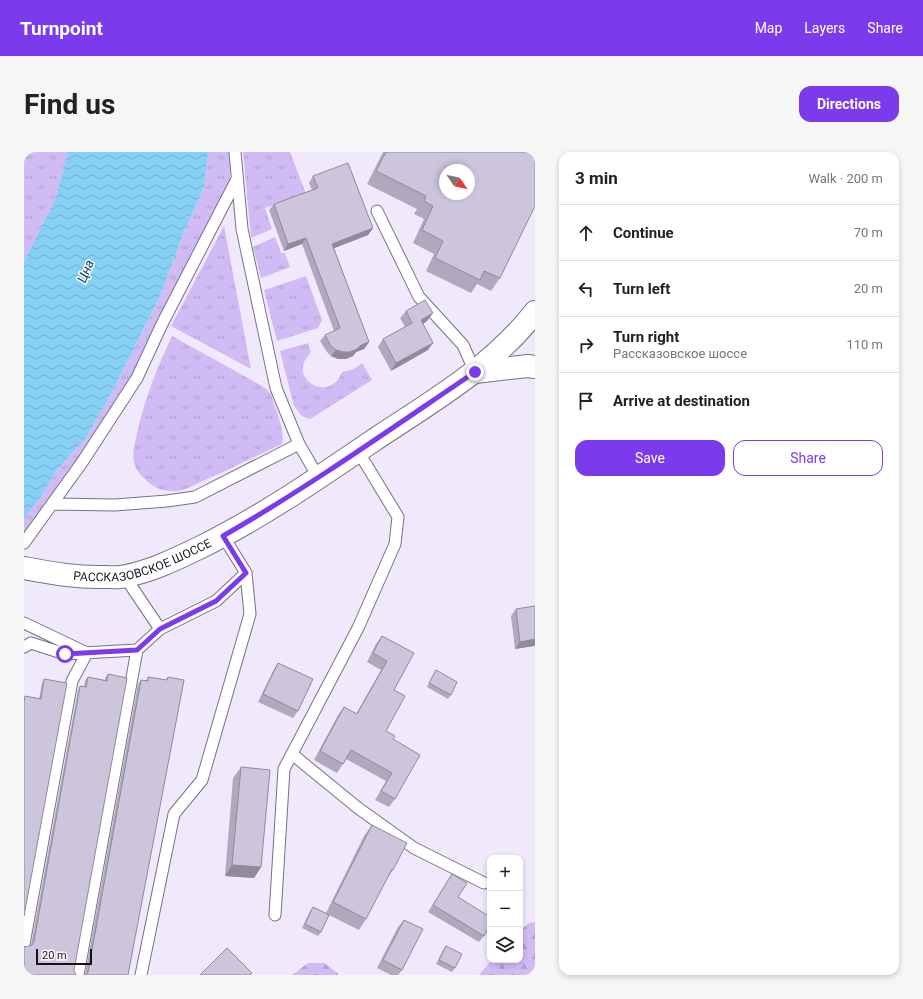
<!DOCTYPE html>
<html lang="en">
<head>
<meta charset="utf-8">
<style>
  body { margin:0; font-family:Roboto,sans-serif; background:#f6f6f6; color:#222 }
  .controls { position:absolute; right:12px; bottom:12px; display:grid; overflow:hidden; border-radius:8px; box-shadow:0 2px 6px #0003 }
  .controls button { width:36px; height:36px; display:grid; place-items:center; padding:0; border:0; border-bottom:1px solid #e0e0e0; background:#fff; color:#222; font:20px sans-serif }
  .compass { position:absolute; left:415px; top:12px; width:36px; height:36px; border-radius:50%; background:#fff; box-shadow:0 2px 6px #0003; rotate:124deg }
  .scale { position:absolute; left:12px; bottom:10px; width:56px; box-sizing:border-box; padding-left:4px; border:2px solid #16131b; border-top:0; font-size:11px; line-height:14px; white-space:nowrap; color:#16131b; -webkit-text-stroke:3px #fbf9fe; paint-order:stroke }
  .stop { position:absolute; width:12px; height:12px; margin:-9px; border:3px solid #7c3aed; border-radius:50%; background:#fff }
  .stop.end { background:#7c3aed; border-color:#fff; box-shadow:0 1px 4px #0008 }
  .list { margin:0; padding:0; list-style:none }
  h2 { display:flex; justify-content:space-between; align-items:center; height:52px; margin:0; padding:0 16px; font-size:17px }
  h2 small { font-size:13px; font-weight:400; color:#767676 }
  .list li { display:grid; grid-template-columns:26px 1fr auto; gap:12px; align-items:center; box-sizing:border-box; height:56px; padding:0 16px; border-top:1px solid #e0e0e0 }
  .list b { display:block; font-size:15px; white-space:nowrap }
  .list p { margin:0; font-size:13px; white-space:nowrap; color:#767676 }
  .list em { font-size:13px; font-style:normal; color:#767676 }
  .actions { display:flex; gap:8px; padding:12px 16px }
  .actions a { flex:1; padding:9px 0; border:1px solid #7c3aed; border-radius:12px; text-align:center; font-size:14px; color:#7c3aed }
  .actions .main { background:#7c3aed; color:#fff }
  .icon { flex:none; width:22px; height:22px; fill:none; stroke:currentColor; stroke-width:2; stroke-linecap:round; stroke-linejoin:round }
  .map { position:relative; flex:none; width:511px; height:823px; overflow:hidden; border-radius:12px }
  header { display:flex; align-items:center; gap:24px; box-sizing:border-box; height:56px; padding:0 20px; background:#7c3aed; color:#fff }
  header strong { font-size:19px }
  nav { display:flex; gap:22px; margin-inline-start:auto; font-size:14px }
  .intro { display:flex; align-items:center; justify-content:space-between; box-sizing:border-box; height:96px; padding:0 24px }
  h1 { margin:0; font-size:28px }
  .button { padding:10px 18px; border-radius:12px; background:#7c3aed; color:#fff; font-size:14px; font-weight:700 }
  main { display:flex; gap:24px; padding:0 24px }
  aside { flex:1; background:#fff; border-radius:12px; box-shadow:0 2px 6px #0003 }
  .map>svg:first-child { display:block }
  .grass { fill:url(#grass-tufts) }
  .forest { fill:url(#forest-firs) }
  .water { fill:url(#water-waves) }
  .lines { fill:none; stroke-linecap:round; stroke-linejoin:round }
  .service-casing { stroke:#787185; stroke-width:13 }
  .primary-casing { stroke:#787185; stroke-width:24 }
  .service { stroke:#fff; stroke-width:11 }
  .primary { stroke:#fff; stroke-width:22 }
  .wall { fill:#b0a9bd }
  .shaded-wall { fill:#908a9a }
  .building { fill:#cdc5dc; stroke:#908a9a; fill-rule:evenodd }
  .route { stroke:#7c3aed; stroke-width:5 }
  .labels { text-anchor:middle; stroke-width:3; stroke-linejoin:round; paint-order:stroke }
  .street-label { font-size:12px; fill:#16131b; stroke:#fbf9fe }
  .water-label { font-size:13px; font-style:italic; fill:#004159; stroke:#fbf9fe }
</style>
</head>
<body>
<header>
<strong>Turnpoint</strong>
<nav><a>Map</a><a>Layers</a><a>Share</a></nav>
</header>
<div class="intro"><h1>Find us</h1><a class="button">Directions</a></div>
<main>
<div class="map">
<svg width="511" height="823" viewBox="0 0 511 823">
  <defs>
    <pattern id="grass-tufts" width="24" height="20" patternUnits="userSpaceOnUse"><rect width="24" height="20" fill="#d0bbf4"/><path d="M3 7l-1-3M5 7V3M7 7l1-3M15 17l-1-3M17 17v-4M19 17l1-3" fill="none" stroke="#b2a0d1"/></pattern>
    <pattern id="forest-firs" width="22" height="20" patternUnits="userSpaceOnUse"><rect width="22" height="20" fill="#d0bbf4"/><path d="M5 1l3.5 6h-7zM16 11l3.5 6h-7z" fill="#b2a0d1"/></pattern>
    <pattern id="water-waves" width="16" height="10" patternUnits="userSpaceOnUse"><rect width="16" height="10" fill="#86d0f4"/><path d="M0 5q4-4 8 0t8 0" fill="none" stroke="#73b2d1"/></pattern>
  </defs>
  <rect width="100%" height="100%" fill="#f0e9fc"/>
  <path class="grass" d="M0 0H44L31 48 0 109Z
    M184 0H206V27L200 50 115 214 55 308 0 382V366L16 346 32 319 61 287 87 242 136 144 160 80 180 35Z
    M219 0H266L282 42 241 56 248 77 227 86Z
    M200 74 227 217 147 174Z
    M251 85 257 101H261L266 115 237 126 229 95Z
    M282 124 298 168 294 176 253 189 240 138Z
    M148 184 231 230 241 236 247 242C250 254 262 280 258 292 232 304 207 317 181 328 172 332 162 338 153 339 142 340 132 337 124 330 119 325 112 319 110 311 108 301 111 291 113 281 121 247 133 215 148 184Z
    M284 191 287 200C284 203 280 209 279 214 276 234 308 247 318 220L330 217 338 211 348 228 286 267 278 264 270 254 256 199Z"/>
  <path class="forest" d="M511 770V823H455L468 808H496V779L505 771Z
    M284 811H300L314 821V823H268Z"/>
  <path class="water" d="M44 0H184L180 35 160 80 136 144 87 242 61 287 32 319 16 346 0 366V109L31 48Z"/>
  <g class="lines">
    <defs>
      <path id="service" d="M211 0 218 77 252 236 275 292 294 325
        M353 59 395 145 439 193 451 220
        M28 352 91 353 143 349 171 345 275 292
        M0 391 59 309 113 226 138 172 213 27
        M101 425 136 477
        M0 471 63 501 48 529 0 792
        M0 495 7 491 41 502 113 498 136 477 192 449 222 421 199 384
        M268 602 334 656 390 696 460 731
        M251 763 260 617 334 476 371 392 374 365 334 299
        M54 823 113 498
        M117 823 150 662 178 628 226 462 222 421"/>
      <g id="primary">
        <path d="M451 220 504 214 511 215"/>
        <path id="s1" d="M0 416C27 421 53 426 81 425 88 425 96 426 102 424 128 419 152 407 175 396 238 365 296 325 353 286 409 249 469 214 511 160"/>
      </g>
    </defs>
    <use href="#service" class="service-casing"/>
    <use href="#primary" class="primary-casing"/>
    <use href="#service" class="service"/>
    <use href="#primary" class="primary"/>
  </g>
  <path class="wall" d="M359 0H511L476 126 467 139 453 132 447 141 402 119 410 102 389 91 400 67 390 62 393 57 343 32Z
    M289 24 349 76 344 83 310 96 345 190 340 197 332 200 329 204 322 207H314L307 204 303 200 296 189 301 183 310 179 278 92 260 99 245 58 250 52 288 38 285 31Z
    M382 159 409 161 403 169 399 172 404 198 367 219 354 195 359 187 381 175 376 166Z
    M492 457 510 494 491 497 487 464Z
    M358 484 370 538 362 579 369 587 371 647 365 655 351 648 362 629 322 607 313 621 290 608 314 563 320 555 332 562 357 518 343 510 352 492Z
    M254 511 274 559 269 566 234 550 249 519Z
    M412 518 427 543 424 547 403 535Z
    M84 522 50 818 2 795 7 793 54 538 56 534H60L61 529 64 525 81 528V526Z
    M124 525 141 528 144 525 104 823H61L114 532 117 528 122 529Z
    M20 527 0 764V546L1 544 15 547 18 531Z
    M217 615 237 715 230 726 201 724 209 626Z
    M348 673 369 718 362 728 342 767 335 778 305 763 297 780 294 784 278 776 286 759 289 755 302 761 340 684Z
    M428 722 434 745 460 784 455 790 404 760Z
    M380 768 378 818 374 823H367L353 816 374 775Z
    M422 794 431 816 428 820 412 812 419 798Z"/>
  <path class="shaded-wall" d="M349 76 344 83 303 99 308 92Z
    M282 86 278 92 260 99 264 92Z
    M409 161 403 169 392 176 397 168Z
    M345 190 340 197 332 200 329 204 322 207H314L307 204 312 198 337 193Z
    M409 191 404 198 367 219 372 211Z
    M511 487V493L510 494 491 497 496 490Z
    M208 713 237 715 230 726 201 724Z"/>
  <path class="building" d="M362 0H511V54L476 126 460 119 456 128 411 106 419 89 398 78 409 54 400 49 402 44 352 19ZM421 18H445V42H421Z
    M324 11 349 76 308 92 345 190 337 193 333 197 326 200H319L312 198 307 194 301 183 316 176 282 86 264 92 250 52 294 36 289 24Z
    M401 148 409 161 397 168 409 191 372 211 359 187 388 171 382 159Z
    M511 454V487L496 490 492 457Z
    M358 484 390 501 370 538 381 544 362 579 371 584 369 587 396 603 371 647 357 639 368 621 327 598 319 612 296 599 320 555 333 562 363 509 349 501Z
    M254 511 289 527 274 559 239 542Z
    M412 518 433 530 427 543 405 531Z
    M84 522 103 526 50 818 52 823H0V794L2 795 8 793 10 789 56 534 62 535 64 525 83 529Z
    M124 525 143 528 144 525 160 528 104 823H62L64 820 117 528 124 529Z
    M20 527 43 531 0 764V550L1 544 17 547Z
    M217 615 246 618 237 715 208 713Z
    M348 673 383 691 369 718 368 717 342 767 309 750Z
    M428 722 443 731 434 745 466 765V773L460 784 409 753Z
    M289 755 305 763 297 780 281 772Z
    M380 768 399 777 378 818 359 808Z
    M422 794 438 802 431 816 415 808Z
    M203 796 228 821 226 823H176Z"/>
  <g class="lines">
    <path class="route" d="M41 502 113 498 136 477 192 449 222 421 199 384C286 334 368 276 451 220"/>
  </g>
  <g class="labels">
    <g class="street-label">
      <text dy="4" stroke="none"><textPath href="#s1" startOffset="122">РАССКАЗОВСКОЕ ШОССЕ</textPath></text>
    </g>
    <g class="water-label">
      <text transform="translate(61 119) rotate(-68)" y="5">Цна</text>
    </g>
  </g>
</svg>
<div class="controls">
<button>+</button>
<button>−</button>
<button><svg class="icon" aria-label="layers" viewBox="0 0 24 24"><path d="M12 4l9 5-9 5-9-5zM3 14l9 5 9-5"/></svg></button>
</div>
<svg class="compass" viewBox="-18 -18 36 36"><path d="M0-13l5 13h-10z" fill="#e53935"/><path d="M0 13l5-13h-10z" fill="#767676"/></svg>
<div class="scale">20 m</div>
<div class="stop" style="left:41px;top:502px"></div>
<div class="stop end" style="left:451px;top:220px"></div>
</div>
<aside>
<h2>3 min<small>Walk · 200 m</small></h2>
<ul class="list">
<li><svg class="icon" aria-label="ahead" viewBox="0 0 24 24"><path d="M12 20V5M6 11l6-6 6 6"/></svg><div><b>Continue</b></div><em>70 m</em></li>
<li><svg class="icon" aria-label="left" viewBox="0 0 24 24"><path d="M17 20v-9H6M10 6l-5 5 5 5"/></svg><div><b>Turn left</b></div><em>20 m</em></li>
<li><svg class="icon" aria-label="right" viewBox="0 0 24 24"><path d="M7 20v-9h11M14 6l5 5-5 5"/></svg><div><b>Turn right</b><p>Рассказовское шоссе</p></div><em>110 m</em></li>
<li><svg class="icon" aria-label="arrive" viewBox="0 0 24 24"><path d="M6 21V4h12l-3 4 3 4H6"/></svg><div><b>Arrive at destination</b></div></li>
</ul>
<div class="actions"><a class="main">Save</a><a>Share</a></div>
</aside>
</main>
</body>
</html>
